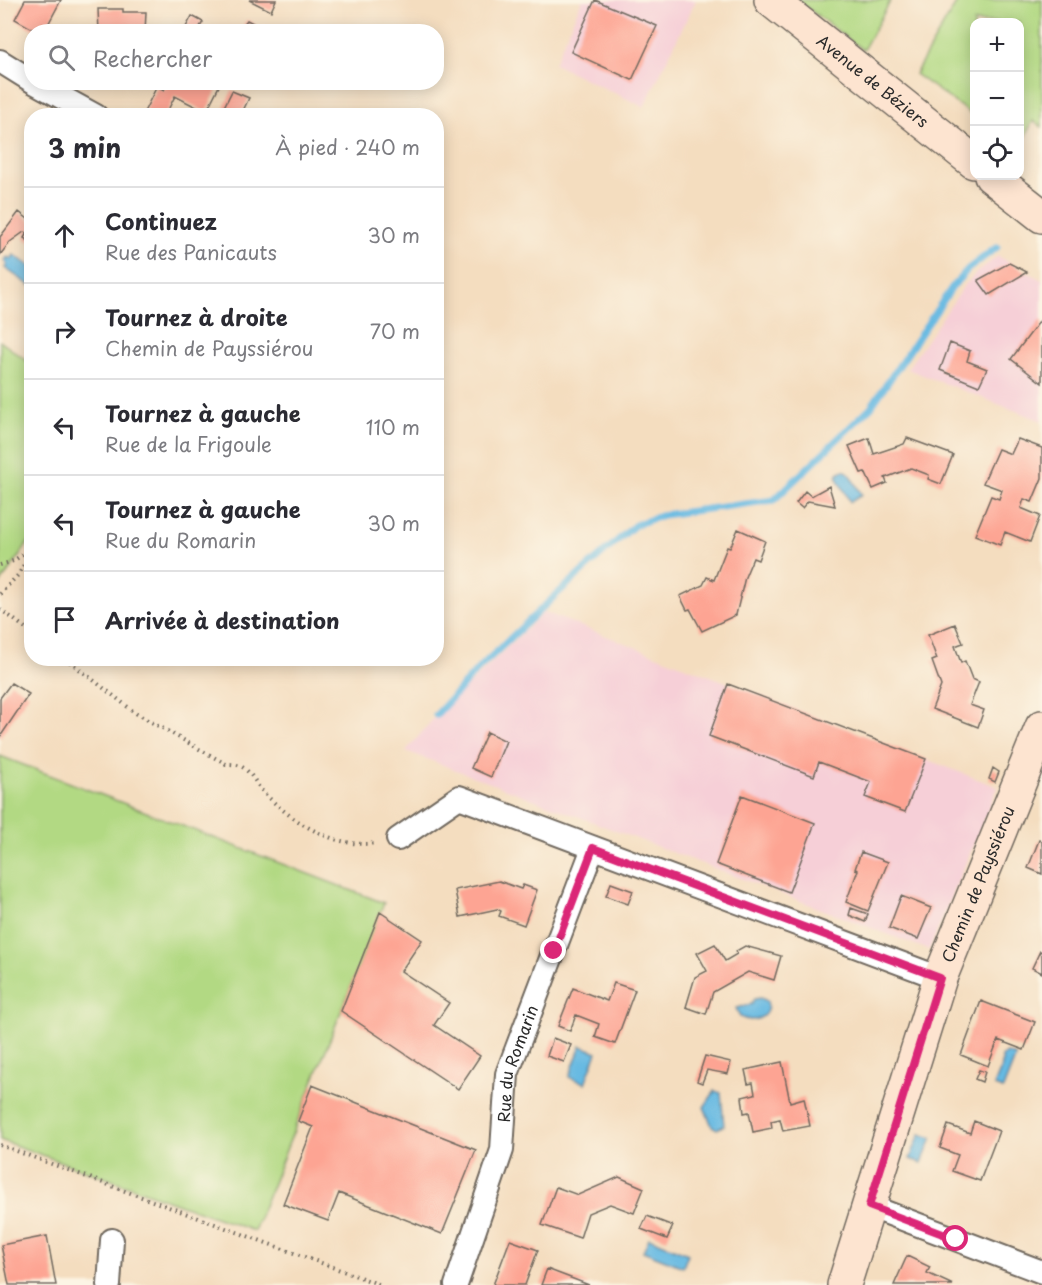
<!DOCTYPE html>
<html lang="fr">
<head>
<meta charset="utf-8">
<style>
  body { margin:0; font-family:"Playpen Sans",sans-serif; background:#f2f2f3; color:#2b2b33 }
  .controls { position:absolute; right:18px; top:18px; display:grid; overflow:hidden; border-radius:12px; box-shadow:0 3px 15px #0003 }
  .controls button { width:54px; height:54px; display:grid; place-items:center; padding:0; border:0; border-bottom:2px solid #e1e1e2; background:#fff; color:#2b2b33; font:30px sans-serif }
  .stop { position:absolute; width:18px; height:18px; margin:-14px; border:4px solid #db2777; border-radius:50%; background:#fff }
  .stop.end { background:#db2777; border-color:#fff; box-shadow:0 2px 6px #0008 }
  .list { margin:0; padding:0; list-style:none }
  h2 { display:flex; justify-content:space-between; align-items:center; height:78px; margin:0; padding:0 24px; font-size:26px }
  h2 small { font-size:20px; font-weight:400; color:#7c7c81 }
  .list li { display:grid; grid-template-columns:39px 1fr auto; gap:18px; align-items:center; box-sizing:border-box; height:96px; padding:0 24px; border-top:2px solid #e1e1e2 }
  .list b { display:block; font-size:22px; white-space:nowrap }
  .list p { margin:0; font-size:20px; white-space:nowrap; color:#7c7c81 }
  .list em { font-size:20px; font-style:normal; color:#7c7c81 }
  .icon { flex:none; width:33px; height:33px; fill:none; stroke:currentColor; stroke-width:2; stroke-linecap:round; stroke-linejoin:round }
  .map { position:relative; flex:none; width:1042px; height:1285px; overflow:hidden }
  .search { position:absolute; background:#fff; box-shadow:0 3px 15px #0003; left:24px; top:24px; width:420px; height:66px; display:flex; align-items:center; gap:15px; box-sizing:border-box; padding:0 21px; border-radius:24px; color:#7c7c81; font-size:22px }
  .panel { position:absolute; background:#fff; box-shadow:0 3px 15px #0003; left:24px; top:108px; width:420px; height:558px; border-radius:24px }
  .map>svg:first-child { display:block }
  .built { fill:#f6cfd7 }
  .green { fill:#b2d983; stroke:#6e8257; stroke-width:1.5 }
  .water { fill:#66b9e2; stroke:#487286; stroke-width:1.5 }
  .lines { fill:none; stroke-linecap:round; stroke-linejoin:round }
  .stream { stroke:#66b9e2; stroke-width:7 }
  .building { fill:#fda493 }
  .street-casing { stroke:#71695f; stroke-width:26 }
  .secondary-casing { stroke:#71695f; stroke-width:36 }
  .path { stroke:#71695f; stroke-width:4; stroke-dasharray:1.5 4.5; stroke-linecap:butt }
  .street { stroke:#fff; stroke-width:22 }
  .secondary { stroke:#fde4d0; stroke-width:33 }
  .route { stroke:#db2777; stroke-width:8 }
  .labels { text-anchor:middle; stroke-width:4.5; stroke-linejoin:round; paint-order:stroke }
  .street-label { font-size:16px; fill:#2b2b2b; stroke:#fcf5e5 }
</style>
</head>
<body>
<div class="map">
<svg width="1042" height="1285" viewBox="0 0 1042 1285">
  <rect width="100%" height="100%" fill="#fcf5e5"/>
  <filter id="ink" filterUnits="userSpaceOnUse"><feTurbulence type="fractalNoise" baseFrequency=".0167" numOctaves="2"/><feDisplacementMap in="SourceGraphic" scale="12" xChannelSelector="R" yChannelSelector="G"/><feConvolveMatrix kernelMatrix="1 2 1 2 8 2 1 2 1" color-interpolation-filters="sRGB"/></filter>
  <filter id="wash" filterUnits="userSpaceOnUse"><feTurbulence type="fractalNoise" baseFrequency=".008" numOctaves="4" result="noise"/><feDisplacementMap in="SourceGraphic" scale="24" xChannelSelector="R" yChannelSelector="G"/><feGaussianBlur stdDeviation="1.35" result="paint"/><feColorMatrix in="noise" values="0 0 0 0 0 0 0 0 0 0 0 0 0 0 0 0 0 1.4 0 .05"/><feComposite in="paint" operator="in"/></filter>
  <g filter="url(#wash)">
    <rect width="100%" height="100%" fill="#f4ddbf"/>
    <path class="built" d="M582 0H696L644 107 554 64Z
      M998 256 1042 280V421L907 369 964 286 977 272Z
      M544 612 998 787 929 950 406 751 434 718Z"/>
    <path class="green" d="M797 0H891L863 50Z
      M958 0H1042V127L1033 121 1020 146V22H974V116L915 74Z
      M0 341 31 364V539L0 584Z
      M0 756 384 903 254 1231 0 1140Z"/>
    <path class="water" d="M14 255 31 267V286L5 268 7 264 4 261 7 257 11 259Z
      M843 470 848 472 862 495 850 502 837 478 838 473Z
      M761 998 767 1001C771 1018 753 1024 740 1017L736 1008 752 1004 754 999Z
      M581 1046 597 1052 585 1083 569 1077Z
      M1007 1053 1016 1056 1003 1089 994 1086 1002 1066V1056Z
      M715 1091 721 1093 724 1126 717 1129 712 1126 704 1107Z
      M920 1134 932 1138 922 1163 910 1159Z
      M649 1238 688 1254 683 1267 643 1251Z"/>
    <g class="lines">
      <path class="stream" d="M436 715 477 670 557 594 635 525 663 515 774 500 871 407 953 286 968 269 997 247"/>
    </g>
    <g id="blocks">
      <path class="building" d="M25 0H61L44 32H38L15 19Z
        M249 0H276L271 11Z
        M595 0 657 26 632 80 571 52Z
        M98 9H123V12H146L145 32H99Z
        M192 16 203 22 197 32 185 29Z
        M247 20 255 24 252 30 243 25Z
        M168 82H211L219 86 206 112 175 96 165 116 143 114 157 86 164 90Z
        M232 91 249 98 241 115 224 107Z
        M19 212 32 222V243L24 238 27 233 24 232 10 242 0 255V237Z
        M1009 263 1027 272 989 295 978 280Z
        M1042 318V383L1011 359Z
        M950 343 970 351 967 361 987 369 979 386 940 370Z
        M869 438 874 454 904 444 907 438 953 455 941 484 928 479 929 475 911 468 885 478 887 483 873 489 865 472 861 473 849 446Z
        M1018 439 1042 448V478L1032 502 1024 499 1021 508 1040 516 1030 542 1005 532 1000 545 975 535 991 496 999 499 1002 490 983 483 998 449 1011 454Z
        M829 486 835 506 808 501 802 508 796 503 805 491 811 496Z
        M738 529 765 541 758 560 753 558 745 577 736 615 702 631 690 609 687 610 680 596 703 585 707 577 714 580 727 547 730 548Z
        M955 624 963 643 955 646 961 663 965 661 972 679 979 682 970 705 984 710 978 727 932 709 941 686 932 661 937 659 928 635Z
        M11 683 29 694 0 737V698Z
        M728 684 926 759 905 812 865 797 871 782 819 762 814 776 709 736Z
        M487 732 506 741 491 777 471 768Z
        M993 768 999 772 995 782 989 779Z
        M742 795 815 823 789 892 716 864Z
        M1039 840 1042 841V874L1028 868Z
        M861 852 888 862 868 911 846 902 858 870 855 869Z
        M499 881 521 889 523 885 537 890 524 925 499 916 501 911 497 909 460 917 455 890Z
        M611 883 633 891 628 904 606 896Z
        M901 896 931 908 918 939 889 928Z
        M851 908 868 914 865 922 849 915Z
        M380 912 422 940 401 971 449 1003 434 1025 480 1056 458 1089 341 1011Z
        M715 944 725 961 737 954 736 951 745 946 781 956 774 980 748 972 713 992 706 1014 686 1007 695 977 707 971 697 953Z
        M1040 951 1042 952V973L1032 968Z
        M614 983 635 990 615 1044 595 1037 599 1024 576 1015 570 1031 558 1026 573 988 607 1001Z
        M981 1001 1035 1022 1024 1050 998 1040 988 1066 961 1055Z
        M553 1038 571 1045 564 1062 547 1056Z
        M705 1056 731 1062 728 1074 707 1070 702 1083 697 1081Z
        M782 1062 790 1102 804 1098 810 1126 783 1131 780 1119 771 1121 772 1128 753 1132 749 1112 744 1113 742 1097 755 1094 753 1083 748 1084 745 1070Z
        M979 1070 985 1072 982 1082 975 1079Z
        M312 1085 476 1150 442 1234 339 1193 328 1221 283 1204 313 1127 298 1121Z
        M974 1121 999 1131 980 1181 952 1171 958 1155 940 1148 948 1125 970 1133Z
        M619 1177 644 1188 634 1213 610 1204 588 1213 580 1238 542 1225 556 1187 578 1195Z
        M647 1216 673 1226 667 1239 641 1229Z
        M47 1236 56 1285H9L1 1245Z
        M510 1240 538 1250 525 1285H493Z
        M907 1256 930 1267 927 1273 953 1285H894Z
        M547 1269 589 1285H541Z"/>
    </g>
  </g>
  <g filter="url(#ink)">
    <use href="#blocks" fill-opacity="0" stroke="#71695f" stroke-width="1.5"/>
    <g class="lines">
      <defs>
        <g id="street">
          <path d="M0 61 32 81"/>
          <path d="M34 82 96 116"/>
          <path d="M398 839 459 797 940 978"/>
          <path d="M869 1206 1042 1272"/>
          <path d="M109 1285 112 1240"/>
          <path id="s1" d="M456 1285 502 1150 507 1074 593 848"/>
        </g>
        <g id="secondary">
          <path id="s2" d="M771 0 974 162"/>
          <path d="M991 176 1042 216"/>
          <path id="s3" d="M844 1285 940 978 1042 727"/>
        </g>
      </defs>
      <use href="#street" class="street-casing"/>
      <use href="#secondary" class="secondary-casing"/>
      <path class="path" d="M0 565 13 561 31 549
        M0 594 19 574 32 549
        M0 609 32 633
        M65 658 137 714 226 764C230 764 236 764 240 766 252 771 258 789 268 797 296 824 337 849 376 843
        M0 1145 381 1285"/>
      <use href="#street" class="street"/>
      <use href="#secondary" class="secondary"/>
    </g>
  </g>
  <g class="lines" filter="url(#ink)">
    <path class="route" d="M554 951 593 848 940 978 869 1206 956 1239"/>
  </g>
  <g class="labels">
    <g class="street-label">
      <text dy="6" stroke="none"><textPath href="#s2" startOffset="130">Avenue de Béziers</textPath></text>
      <text dy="6" stroke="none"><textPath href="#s3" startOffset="423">Chemin de Payssiérou</textPath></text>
      <text dy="6" stroke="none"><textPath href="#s1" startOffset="231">Rue du Romarin</textPath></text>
    </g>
  </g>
</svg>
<div class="controls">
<button>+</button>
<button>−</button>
<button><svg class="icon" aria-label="locate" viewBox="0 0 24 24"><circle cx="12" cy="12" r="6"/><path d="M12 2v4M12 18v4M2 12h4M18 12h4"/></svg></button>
</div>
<div class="stop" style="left:956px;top:1239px"></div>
<div class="stop end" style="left:554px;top:951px"></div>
<div class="search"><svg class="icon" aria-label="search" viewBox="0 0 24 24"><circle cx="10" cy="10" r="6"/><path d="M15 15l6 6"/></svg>Rechercher</div>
<section class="panel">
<h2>3 min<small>À pied · 240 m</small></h2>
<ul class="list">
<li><svg class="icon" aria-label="ahead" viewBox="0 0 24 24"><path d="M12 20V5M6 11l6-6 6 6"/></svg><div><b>Continuez</b><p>Rue des Panicauts</p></div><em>30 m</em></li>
<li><svg class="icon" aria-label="right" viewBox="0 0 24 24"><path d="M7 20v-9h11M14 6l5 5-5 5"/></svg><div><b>Tournez à droite</b><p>Chemin de Payssiérou</p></div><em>70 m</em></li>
<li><svg class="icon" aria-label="left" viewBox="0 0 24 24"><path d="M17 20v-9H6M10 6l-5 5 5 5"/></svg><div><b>Tournez à gauche</b><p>Rue de la Frigoule</p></div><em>110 m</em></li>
<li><svg class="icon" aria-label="left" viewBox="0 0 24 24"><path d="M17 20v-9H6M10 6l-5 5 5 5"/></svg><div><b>Tournez à gauche</b><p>Rue du Romarin</p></div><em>30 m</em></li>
<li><svg class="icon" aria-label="arrive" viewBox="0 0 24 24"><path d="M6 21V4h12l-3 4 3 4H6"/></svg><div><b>Arrivée à destination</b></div></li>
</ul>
</section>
</div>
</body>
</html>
